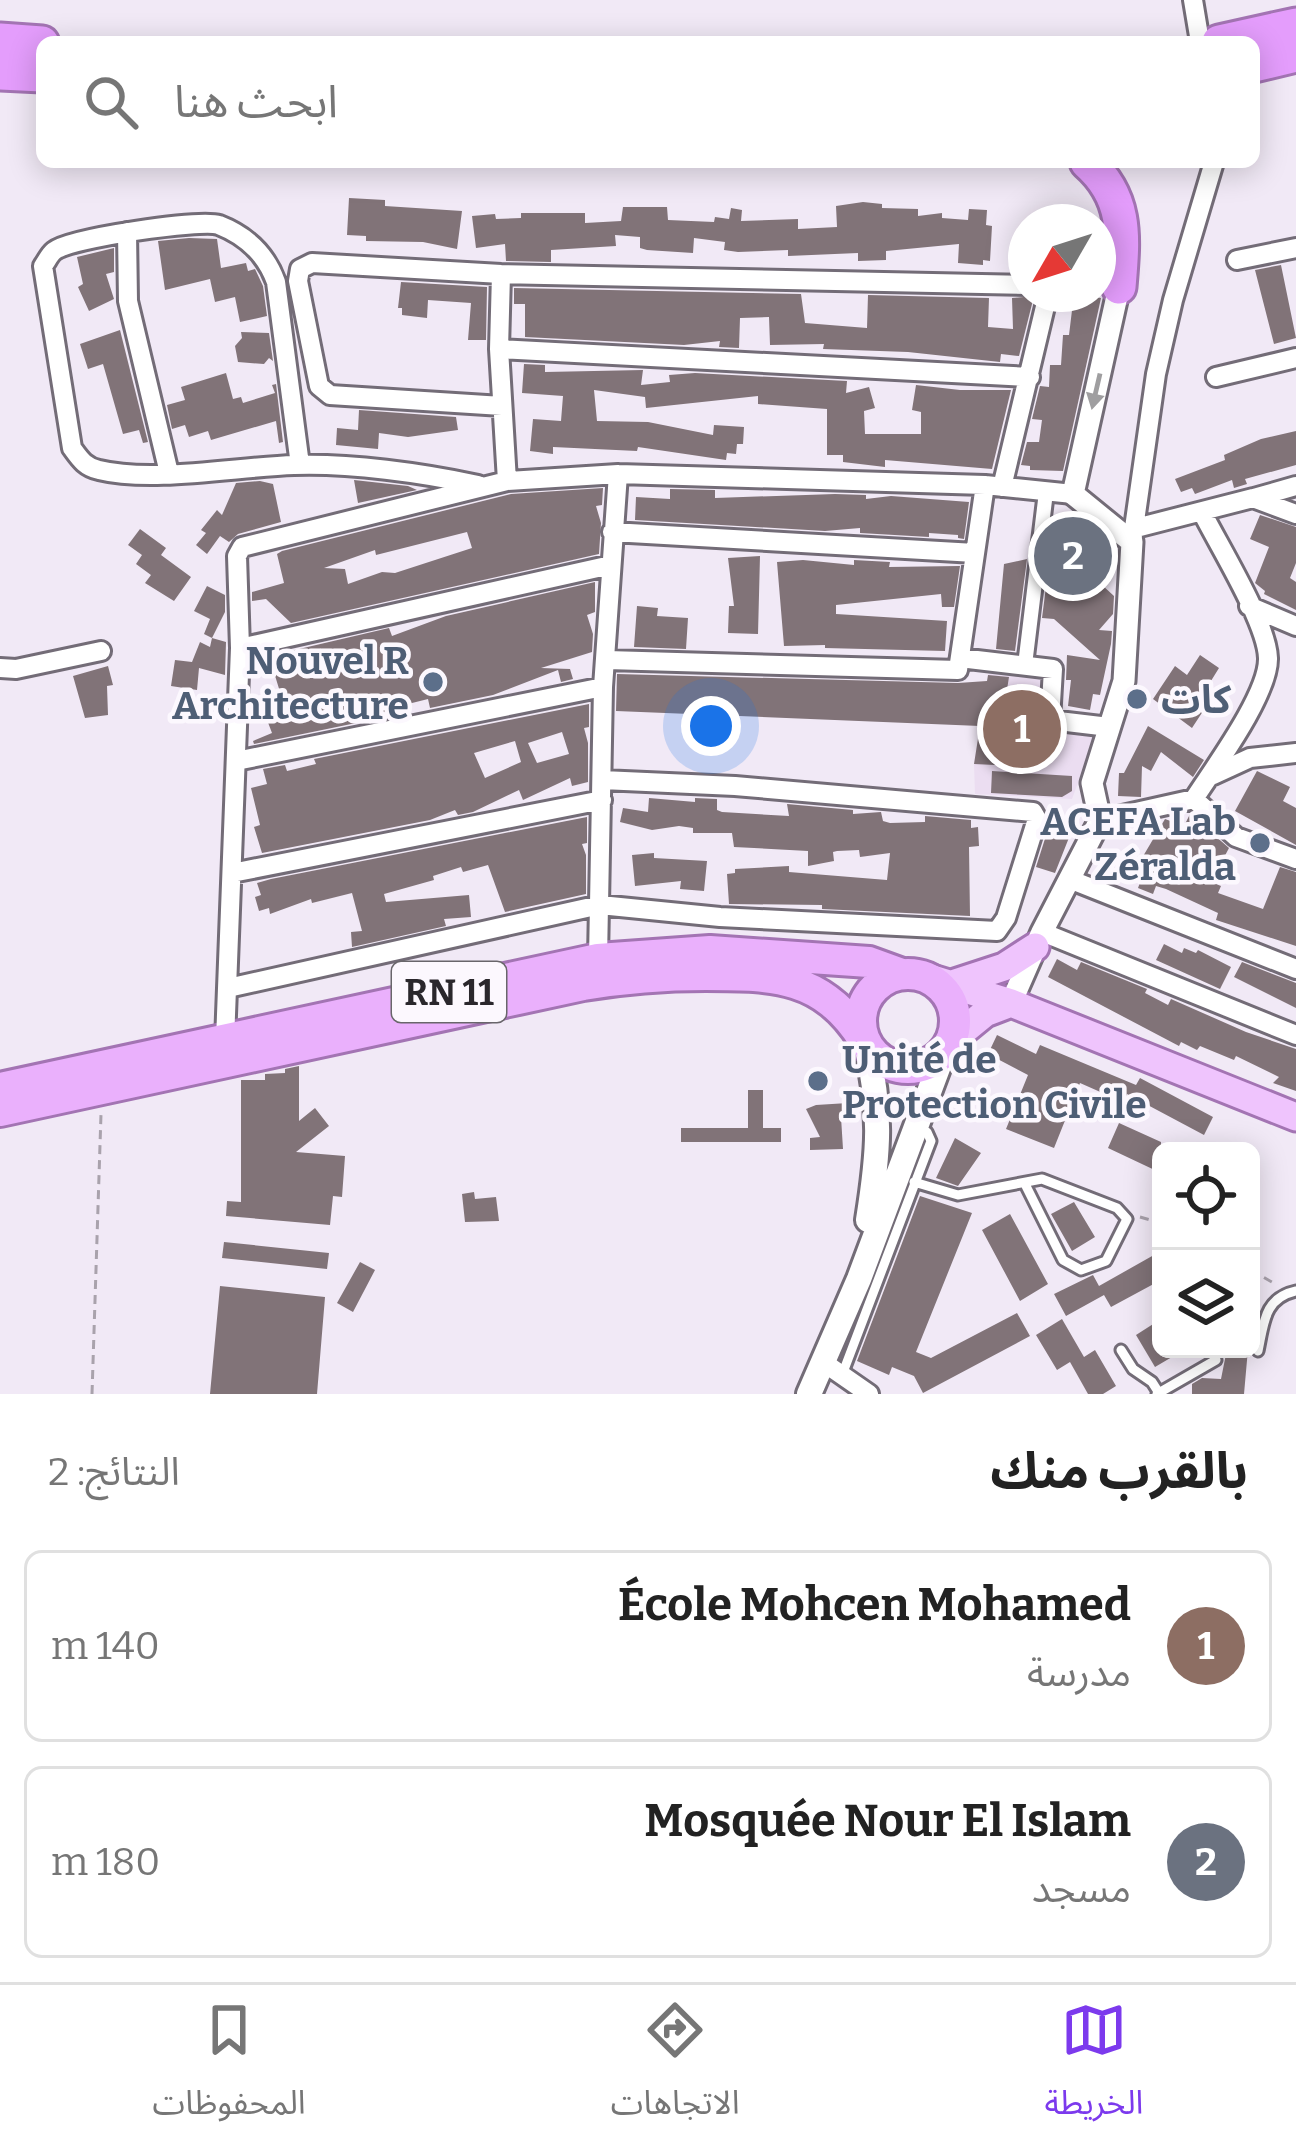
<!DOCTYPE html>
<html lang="ar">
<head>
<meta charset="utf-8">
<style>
  body { margin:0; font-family:Bitter,"Noto Sans Arabic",serif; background:#f6f6f6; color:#222; direction:rtl }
  .controls { position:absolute; right:36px; bottom:36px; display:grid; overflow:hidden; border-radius:18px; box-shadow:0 6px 30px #0003 }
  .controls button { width:108px; height:108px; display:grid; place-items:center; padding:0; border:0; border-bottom:3px solid #e0e0e0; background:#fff; color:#222; font:60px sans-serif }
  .compass { position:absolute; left:1008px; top:204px; width:108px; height:108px; border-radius:50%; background:#fff; box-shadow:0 6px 30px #0003; rotate:231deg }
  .you { position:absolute; left:711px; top:726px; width:42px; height:42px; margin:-30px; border:9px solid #fff; border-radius:50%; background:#1a73e8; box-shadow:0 0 0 18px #1a73e833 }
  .badge { display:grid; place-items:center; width:78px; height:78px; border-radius:50%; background:#7c3aed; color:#fff; font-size:39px; font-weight:700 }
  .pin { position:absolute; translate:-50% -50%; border:6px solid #fff; box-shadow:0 3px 12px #0006 }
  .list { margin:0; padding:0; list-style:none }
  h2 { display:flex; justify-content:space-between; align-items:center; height:156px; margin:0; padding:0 48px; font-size:51px }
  h2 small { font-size:39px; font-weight:400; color:#767676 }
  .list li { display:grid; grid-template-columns:78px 1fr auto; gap:36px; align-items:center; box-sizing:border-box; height:192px; margin:0 24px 24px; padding:0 24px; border:3px solid #e0e0e0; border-radius:18px }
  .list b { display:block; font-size:45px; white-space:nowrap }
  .list p { margin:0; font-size:39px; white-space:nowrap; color:#767676 }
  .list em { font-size:39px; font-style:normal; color:#767676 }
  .icon { flex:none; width:66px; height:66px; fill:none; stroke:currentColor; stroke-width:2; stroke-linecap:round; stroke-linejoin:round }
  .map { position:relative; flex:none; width:1296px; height:1394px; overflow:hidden; direction:ltr }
  .search { position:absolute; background:#fff; box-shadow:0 6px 30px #0003; left:36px; right:36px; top:36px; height:132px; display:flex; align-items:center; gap:30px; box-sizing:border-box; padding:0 42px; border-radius:18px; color:#767676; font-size:45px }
  .sheet { height:588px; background:#fff }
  nav { display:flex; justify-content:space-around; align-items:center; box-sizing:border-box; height:168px; border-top:3px solid #e0e0e0; background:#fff; font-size:33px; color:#767676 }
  nav a { display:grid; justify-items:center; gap:6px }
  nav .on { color:#7c3aed }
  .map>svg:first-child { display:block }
  .education { fill:#ebddf1 }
  .building { fill:#817378; fill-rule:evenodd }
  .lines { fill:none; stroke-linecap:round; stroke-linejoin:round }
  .service-casing { stroke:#736c77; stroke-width:15 }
  .pedestrian-casing { stroke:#736c77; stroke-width:20 }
  .minor-casing { stroke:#736c77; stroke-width:24 }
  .tertiary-casing { stroke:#736c77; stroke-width:27 }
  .secondary-casing { stroke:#736c77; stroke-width:30 }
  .primary-casing { stroke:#a374b3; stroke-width:33 }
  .trunk-casing { stroke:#a374b3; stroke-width:36 }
  .motorway-casing { stroke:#a374b3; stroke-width:39 }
  .path { stroke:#a9a2ac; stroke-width:3; stroke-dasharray:9 6; stroke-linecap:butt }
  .service { stroke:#fff; stroke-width:9 }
  .pedestrian { stroke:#fff; stroke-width:14 }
  .minor { stroke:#fff; stroke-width:18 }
  .tertiary { stroke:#fff; stroke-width:21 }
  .secondary { stroke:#fff; stroke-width:24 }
  .primary { stroke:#efc4fd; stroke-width:27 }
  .trunk { stroke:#eab0fc; stroke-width:30 }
  .motorway { stroke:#e49dfc; stroke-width:33 }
  .oneway { fill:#9f9ea0 }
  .service-dot { fill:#5c6f8a; stroke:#fcf8fe; stroke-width:4.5 }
  .labels { text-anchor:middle; stroke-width:9; stroke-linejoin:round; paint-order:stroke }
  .shield { fill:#fcf8fe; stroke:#69666b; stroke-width:3 }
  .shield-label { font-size:36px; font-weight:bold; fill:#2a272c }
  .service-label { font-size:39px; font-weight:bold; fill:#4e5e75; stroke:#fcf8fe; text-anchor:end }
</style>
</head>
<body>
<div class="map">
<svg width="1296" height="1394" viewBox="0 0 1296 1394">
  <rect width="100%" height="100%" fill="#f1e9f6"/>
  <path class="education" d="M990 666 1049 672 1036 723 1096 734 1072 799 975 794 974 764Z"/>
  <path class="building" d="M349 198 385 200V206L462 211 457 249 423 242 366 241V236L347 235Z
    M863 202 882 204V208L918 209V216L942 213V218L968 220 969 209 987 210 986 225 992 226 990 261 983 260V265L958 263 959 244 886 251V260L858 261V253L788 256V250L738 252 724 250 725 242 694 238 693 253 647 250 640 248V237L615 235 616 246 551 250V262L506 261 505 244 476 248 472 216 495 214 496 219 521 218V213H585V223L621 221 623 207H667L668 220 714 222 715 217 729 219 731 208 742 210 741 221 798 219V229L837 227 836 206Z
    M189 238 217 239 221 268 246 263 248 271 255 269 263 286 267 316 240 322 235 297 215 302 210 279 165 290 158 241Z
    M114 248V272L106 274 114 299 89 311 78 287 83 284 77 257Z
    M1281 265 1296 338 1274 344 1255 270Z
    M401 282 487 287 486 340H468L471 303 428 300 427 318 402 315V308H398Z
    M514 288 801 294 805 323 867 328 868 295 989 298 988 327 1013 329 1012 298 1034 296 1019 356 1001 354 1000 362 908 352 823 349 824 344 770 345 769 317 740 318 739 348 719 347 720 341 684 345 525 337V304H514Z
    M1074 294 1101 298 1063 471 1030 470V466L1021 465 1027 442H1039L1042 420 1032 419 1040 386 1049 387 1050 365H1061L1063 335H1069Z
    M120 330 148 442 143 443 139 430 123 434 103 364 88 369 80 344Z
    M241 332 269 333 273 361 269 358 264 364 238 362 235 346 242 338Z
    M524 364 545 365V372L643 370 641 385 670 382 669 375 695 373 847 381 846 393 869 387 875 408 864 411 865 434H921V412L912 410 916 385 960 390H1011L992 469 885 460V467L843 462V455H827V409L758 404V396L646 408 645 397 594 390 597 421 648 422 713 435 714 425 744 427 743 444H737L736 454 727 453 726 460 638 447 637 451 553 447V454L530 451 533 419 561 421 563 396 522 393Z
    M226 373 233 399 241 397 243 403 275 393 272 385 276 384 283 442 279 443 276 421 211 440 208 431 189 437 185 425 172 429 167 405 185 400 181 387Z
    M359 410 456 417 458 430 408 437 379 433 378 449 336 445 337 428 358 430Z
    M1296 431V465L1245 479 1247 484 1234 488 1232 480 1195 494 1192 488 1181 492 1175 479 1225 460 1224 455 1261 439Z
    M354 480 408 486 417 490 358 503Z
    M260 481 273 484 281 522 238 534 229 542 220 536 207 554 196 545 206 533 201 530 217 510 222 515 236 483Z
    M603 488 602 505 596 506 601 523 599 554 291 623 266 599 252 601V592L284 583 277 554 282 551 511 494ZM467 532 472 548 395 573 382 572 348 584 345 569 324 568 375 550 376 555Z
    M670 489 715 490V498L835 494 866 495V499L891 496 969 502 964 539 958 538V535L929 533V537L860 533V528L825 531 635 520 636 497 670 499Z
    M1260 515 1296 527V563L1290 578 1296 582V610L1264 594 1265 591 1255 583 1269 547 1250 539Z
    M1074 522 1103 547 1102 561 1090 574 1114 596 1113 614 1099 630 1112 631 1111 644 1100 695 1093 694 1090 710 1068 706 1071 680H1066L1067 655 1100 660 1054 619 1042 618 1051 548Z
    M140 529 166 548 161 555 191 577 174 601 145 583 151 575 136 564 142 555 128 545Z
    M760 556 758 634 728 633 729 606H734L728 558Z
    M1027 559 1015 651 996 649 1004 564Z
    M803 560 854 565V560L890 562 889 567 960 566 954 607H942L941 594 836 605V614L947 621 945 651 825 648V645L784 646 777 562Z
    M595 582V612L587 615 593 634 592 652 541 668 570 669 573 679 561 682 558 670 493 695 430 708 428 699 400 706 401 710 395 715 254 744 253 741 272 733 264 712 284 705 269 656 389 628 392 636 446 616Z
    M207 586 225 595V612L212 638 226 642 225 675 199 668 197 690 171 686 175 660 192 662 200 642 210 647 212 638 204 634 210 619 194 611Z
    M637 606 658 608 657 616 688 618 686 649 634 647Z
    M1200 655 1219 668 1201 697 1209 702 1192 728 1153 699 1175 666 1187 675Z
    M108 666 113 685 107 686 108 715 85 718 73 676Z
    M617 674 958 683 987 681 988 675 1009 677 995 765 974 764 980 726 616 711Z
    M589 704V727L584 728 588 743V782L572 786 570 778 523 800 519 790 473 812 458 815 455 810 430 820 262 853 254 827 260 825 251 788 267 784 263 769 285 765 287 771 316 764 314 759ZM562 732 569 754 537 763 528 743ZM515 741 521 762 485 778 474 753Z
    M1148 726 1204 760 1193 777 1161 752 1151 771 1142 766 1141 797 1118 796 1119 773H1124Z
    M992 771 1072 776V791L1062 797 991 793Z
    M1257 771 1290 787 1283 801 1296 808V845L1235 811Z
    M649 798 695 802V798L717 799V810L722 812 789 816 787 804 853 810V814L881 812 883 821 890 823 925 822V816L971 820V828L978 827 979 846 969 847 970 916 822 909V905L729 904 727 874 735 873V869L789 866V872L887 880 890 853 860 857 859 850 837 851 833 852 834 861 808 866V851L734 847 732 833H693V828L679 826 652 830 620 822 623 808 648 812Z
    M1190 814 1229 848 1211 882 1221 886 1218 893 1263 909 1280 867 1296 872V946L1216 920 1218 913 1166 889 1156 886 1153 894 1138 888 1141 880 1130 875 1138 856 1142 858 1165 819 1184 826Z
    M587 817V843L582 844 586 855V894L505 912 488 865 463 872 461 867 433 876 434 880 384 894 386 902 469 895 471 917 444 919 446 926 352 947 351 932 362 931 352 893 312 903 311 899 270 914 269 908 259 911 255 897 261 895 257 883 271 879Z
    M1050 823 1072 830 1055 873 1036 867Z
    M654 853V858L707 861 704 891 680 889 681 881 635 886 632 855Z
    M1164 944 1182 953 1184 948 1196 953 1198 950 1231 967 1220 989 1156 960Z
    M1057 959 1077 970 1081 962 1147 989 1145 993 1168 1005 1171 999 1246 1032 1296 1049V1091L1273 1083 1279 1077 1236 1056 1234 1060 1200 1046 1197 1050 1181 1042 1179 1046 1048 977Z
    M1242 962 1296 983V1008L1234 977Z
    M997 1035 1036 1054 1040 1045 1136 1085 1140 1078 1213 1117 1204 1135 1127 1094 1123 1102 1080 1083 1054 1148 1006 1129 1028 1075 988 1054Z
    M299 1066V1121L315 1108 329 1126 296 1152 345 1156 342 1197 333 1196 330 1225 226 1216 227 1201 241 1202V1080H265V1074L285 1073V1069Z
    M748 1090H763V1128H781V1142H681V1128H748Z
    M848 1103V1117H841L843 1149 810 1150V1138L820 1137 806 1109 816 1105Z
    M1119 1123 1161 1142V1173L1108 1148Z
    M955 1138 981 1153 958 1186 936 1178Z
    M474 1192 475 1199 496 1197 499 1221 465 1222 462 1194Z
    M920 1196 972 1213 916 1352 931 1358 1017 1313 1030 1336 923 1393 914 1376 892 1367 889 1375 857 1361Z
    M1074 1202 1095 1237 1072 1251 1051 1214Z
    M1010 1214 1048 1284 1020 1301 982 1230Z
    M224 1242 329 1253 327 1269 222 1258Z
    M1161 1251V1280L1111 1307 1104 1295 1066 1316 1054 1294 1093 1275 1099 1286Z
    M360 1262 375 1270 353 1312 337 1303Z
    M220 1286 325 1297 317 1394H210Z
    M1062 1319 1084 1357 1095 1350 1116 1386 1103 1394H1088L1070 1362 1057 1370 1036 1335Z
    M1161 1319V1349H1168L1172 1357 1155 1367 1136 1335Z
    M1227 1349H1248L1244 1394H1192V1384L1202 1378 1221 1379Z"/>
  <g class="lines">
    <defs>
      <path id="service" d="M914 1182 958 1195 1042 1179 1117 1208 1127 1219 1106 1261 1081 1270 1063 1260 1025 1184
        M1121 1350 1133 1369 1152 1382 1159 1393
        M1258 1351C1264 1323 1264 1298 1296 1291
        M842 1375 931 1141 927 1132 918 1128
        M1157 1394 1216 1360"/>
      <path id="pedestrian" d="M1025 665 1046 492"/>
      <path id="minor" d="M1193 0 1200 42
        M127 232 128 301 169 473
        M1237 260 1296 248
        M501 274 499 349 507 481
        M499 349 1030 377
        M1216 377 1296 358
        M502 406 330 395 319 386 298 281 300 269 312 263 501 274 1026 285
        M300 465 276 282C266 254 247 236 219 225 201 219 70 238 54 251 49 255 47 261 43 266L72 448C80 459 85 467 99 470 152 483 237 467 294 465 350 463 422 473 478 485
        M1002 487 1048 294
        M1254 498 1296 486
        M1136 528 1253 498 1296 514
        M612 532 975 553
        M1132 542 1156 374 1173 300 1214 162
        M1249 606 1296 626
        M240 648 611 565
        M960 658 1053 669 1050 720 1109 727
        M607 660 958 670 985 485
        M0 668 16 669 101 651
        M236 761 603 687
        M1213 775 1250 758 1296 753
        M1194 799 1236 837 1296 859
        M1100 820 1194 799C1214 768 1269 694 1268 658 1267 623 1219 546 1202 512
        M232 873 602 800
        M1069 879 1296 969
        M1042 932 1296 1035
        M598 959 603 687 618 474
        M228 988 600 905 720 917 997 931 1006 918 1037 819 1033 812 735 786 602 780
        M225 1041 240 648 237 556 242 547 507 481 618 474 985 485 1073 494
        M823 1362 869 1394"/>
      <path id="tertiary" d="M1011 1003 1042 932 1100 820 1092 783 1124 681 1132 542 1073 494 1119 287"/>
      <path id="secondary" d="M866 1044C882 1112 879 1151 868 1220
        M809 1394 859 1279 944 1052"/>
      <path id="primary" d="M929 978 1011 1003 1296 1117
        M952 984 1004 967 1035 947
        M952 1040 985 1013 1011 1003"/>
      <path id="trunk" d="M861 1021a47 47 0 1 1 94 0a47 47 0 1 1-94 0Z
        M0 1088 598 959 710 951 869 962 902 974
        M0 1111 583 985C625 978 664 975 706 975 775 975 823 976 863 1039"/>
      <path id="motorway" d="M0 40 42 43
        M1219 42 1296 25
        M1254 65 1296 55
        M0 73 42 75
        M1087 162C1128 198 1123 238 1119 287"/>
    </defs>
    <use href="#service" class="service-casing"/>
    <use href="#pedestrian" class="pedestrian-casing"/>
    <use href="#minor" class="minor-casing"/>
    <use href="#tertiary" class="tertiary-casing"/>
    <use href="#secondary" class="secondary-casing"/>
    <use href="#primary" class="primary-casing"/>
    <use href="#trunk" class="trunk-casing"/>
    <use href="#motorway" class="motorway-casing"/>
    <path class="path" d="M1140 1217 1161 1223
      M1251 1270 1277 1285
      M92 1394 101 1114"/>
    <use href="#service" class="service"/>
    <use href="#pedestrian" class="pedestrian"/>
    <use href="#minor" class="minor"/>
    <use href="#tertiary" class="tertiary"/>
    <use href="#secondary" class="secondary"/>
    <use href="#primary" class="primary"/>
    <use href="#trunk" class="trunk"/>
    <use href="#motorway" class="motorway"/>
  </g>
  <defs><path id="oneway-solid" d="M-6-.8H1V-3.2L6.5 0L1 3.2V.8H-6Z" transform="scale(3)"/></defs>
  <use class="oneway" href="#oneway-solid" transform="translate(1096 391) rotate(103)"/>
  <g class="service-dot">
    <circle cx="433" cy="682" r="12"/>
    <circle cx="1137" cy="699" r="12"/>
    <circle cx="1260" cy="843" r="12"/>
    <circle cx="818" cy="1081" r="12"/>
  </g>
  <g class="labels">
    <rect class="shield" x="392" y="962" width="114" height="60" rx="9"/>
    <g class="shield-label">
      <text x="449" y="1005">RN 11</text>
    </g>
    <g class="service-label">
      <text x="409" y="674">Nouvel R<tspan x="409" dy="45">Architecture</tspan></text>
      <text x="1161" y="713" text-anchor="start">كات</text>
      <text x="1236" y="835">ACEFA Lab<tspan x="1236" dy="45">Zéralda</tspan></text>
      <text x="842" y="1073" text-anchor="start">Unité de<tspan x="842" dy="45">Protection Civile</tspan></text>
    </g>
  </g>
</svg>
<div class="controls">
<button><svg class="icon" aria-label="locate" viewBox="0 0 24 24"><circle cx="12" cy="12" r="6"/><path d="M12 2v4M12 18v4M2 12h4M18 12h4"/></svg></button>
<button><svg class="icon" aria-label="layers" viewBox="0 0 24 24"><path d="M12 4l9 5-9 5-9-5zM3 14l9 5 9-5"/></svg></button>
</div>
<svg class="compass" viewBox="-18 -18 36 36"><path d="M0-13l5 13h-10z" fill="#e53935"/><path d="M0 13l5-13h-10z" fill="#767676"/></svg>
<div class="you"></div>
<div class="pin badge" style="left:1022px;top:729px;background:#8d6e63">1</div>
<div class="pin badge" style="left:1073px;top:556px;background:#6b7280">2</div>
<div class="search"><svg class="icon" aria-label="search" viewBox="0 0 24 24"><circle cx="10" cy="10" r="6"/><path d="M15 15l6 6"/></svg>ابحث هنا</div>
</div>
<section class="sheet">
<h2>بالقرب منك<small>النتائج: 2</small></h2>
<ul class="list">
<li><span class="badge" style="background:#8d6e63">1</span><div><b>École Mohcen Mohamed</b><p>مدرسة</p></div><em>140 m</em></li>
<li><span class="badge" style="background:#6b7280">2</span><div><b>Mosquée Nour El Islam</b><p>مسجد</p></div><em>180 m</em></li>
</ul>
</section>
<nav>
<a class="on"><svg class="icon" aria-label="map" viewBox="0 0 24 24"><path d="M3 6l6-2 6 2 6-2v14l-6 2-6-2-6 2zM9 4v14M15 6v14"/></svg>الخريطة</a>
<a><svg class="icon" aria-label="directions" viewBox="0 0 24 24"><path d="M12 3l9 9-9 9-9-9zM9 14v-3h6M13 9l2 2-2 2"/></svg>الاتجاهات</a>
<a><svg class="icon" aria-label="saved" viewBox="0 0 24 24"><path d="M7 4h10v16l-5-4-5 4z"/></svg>المحفوظات</a>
</nav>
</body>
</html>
